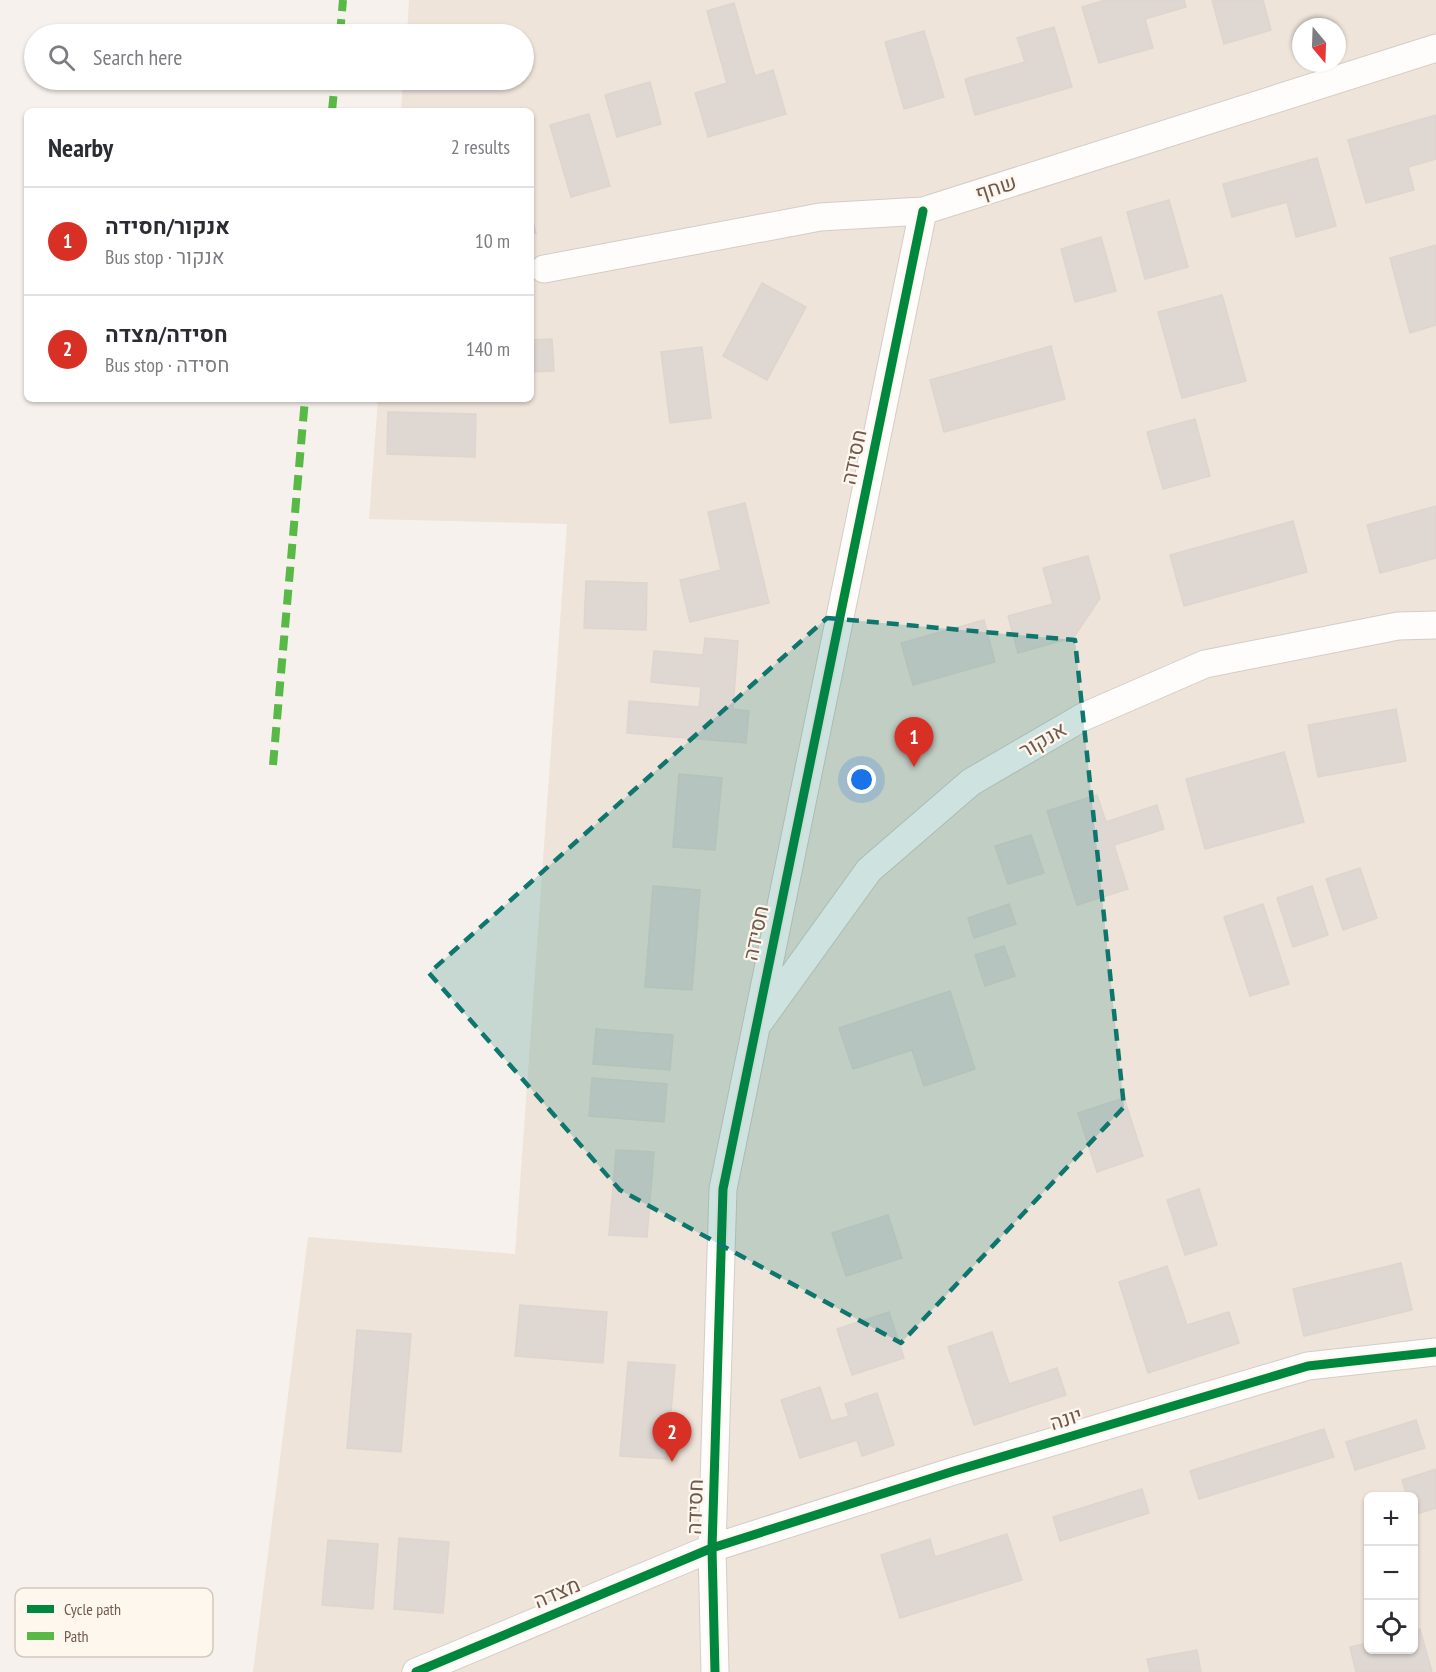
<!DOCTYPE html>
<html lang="en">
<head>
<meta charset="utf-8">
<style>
  body { margin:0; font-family:"PT Sans Narrow",Heebo,sans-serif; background:#f2f2f3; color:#2b2b33 }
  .controls { position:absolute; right:18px; bottom:18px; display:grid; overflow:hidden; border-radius:9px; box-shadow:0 2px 4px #0004 }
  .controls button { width:54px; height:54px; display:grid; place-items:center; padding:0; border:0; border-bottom:2px solid #e1e1e2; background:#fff; color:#2b2b33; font:30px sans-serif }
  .compass { position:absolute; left:1292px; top:18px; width:54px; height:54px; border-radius:50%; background:#fff; box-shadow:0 2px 4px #0004; rotate:161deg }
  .you { position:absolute; left:862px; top:780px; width:21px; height:21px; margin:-15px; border:4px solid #fff; border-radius:50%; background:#1a73e8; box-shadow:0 0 0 9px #1a73e833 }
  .badge { display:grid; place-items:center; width:39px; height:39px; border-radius:50%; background:#d93025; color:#fff; font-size:20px; font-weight:700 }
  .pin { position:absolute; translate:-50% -50px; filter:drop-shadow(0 2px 3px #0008) }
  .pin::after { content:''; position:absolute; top:32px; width:21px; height:18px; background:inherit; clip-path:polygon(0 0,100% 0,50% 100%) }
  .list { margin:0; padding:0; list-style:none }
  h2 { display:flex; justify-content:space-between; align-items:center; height:78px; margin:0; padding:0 24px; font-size:26px }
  h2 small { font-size:20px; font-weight:400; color:#7c7c81 }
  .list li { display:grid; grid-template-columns:39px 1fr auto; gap:18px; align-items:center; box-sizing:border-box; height:108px; padding:0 24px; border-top:2px solid #e1e1e2 }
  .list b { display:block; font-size:22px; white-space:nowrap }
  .list p { margin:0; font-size:20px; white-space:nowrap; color:#7c7c81 }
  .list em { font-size:20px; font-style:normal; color:#7c7c81 }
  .icon { flex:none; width:33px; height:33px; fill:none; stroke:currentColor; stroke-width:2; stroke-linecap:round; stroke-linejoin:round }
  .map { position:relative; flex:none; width:1436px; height:1672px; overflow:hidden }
  .search { position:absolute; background:#fff; box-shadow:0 2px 4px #0004; left:24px; top:24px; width:510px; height:66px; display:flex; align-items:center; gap:15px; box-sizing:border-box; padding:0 21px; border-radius:33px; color:#7c7c81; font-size:22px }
  .panel { position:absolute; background:#fff; box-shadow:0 2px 4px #0004; left:24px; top:108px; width:510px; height:294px; border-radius:9px }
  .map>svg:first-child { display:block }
  .residential { fill:#eee4da; fill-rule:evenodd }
  .building { fill:#dfd7d2; stroke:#ded5cf; stroke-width:1.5 }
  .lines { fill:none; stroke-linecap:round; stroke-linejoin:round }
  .street-casing { stroke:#d3cdc7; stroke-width:29 }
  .street { stroke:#fefdfc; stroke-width:27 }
  .quiet { stroke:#58b947; stroke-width:8; stroke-dasharray:15 8; stroke-linecap:butt }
  .cycleway-casing { stroke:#fdf7ee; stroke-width:13 }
  .cycleway { stroke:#00873e; stroke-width:9 }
  .marked { fill:#0f766e; fill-opacity:0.2; stroke:#0f766e; stroke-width:4.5; stroke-dasharray:12 8; stroke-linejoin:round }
  .labels { text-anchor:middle; stroke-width:4.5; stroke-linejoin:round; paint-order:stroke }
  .street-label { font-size:21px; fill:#72594e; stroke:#fdf7ee }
  .key { fill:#fdf7ee; stroke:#d3c8be; stroke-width:1.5 }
  .key-label { font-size:16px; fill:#72594e }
</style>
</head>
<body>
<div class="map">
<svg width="1436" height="1672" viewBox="0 0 1436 1672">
  <rect width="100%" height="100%" fill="#f6f1ec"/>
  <path class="residential" d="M409 0H1436V1672H253L308 1237 515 1254 567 524 369 519 378 399H531V111H401L403 80H524V34H407ZM1301 27H1337V63H1301ZM1368 1496H1414V1650H1368Z"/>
  <path class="building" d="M1105 0H1184L1186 7 1145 19 1153 48 1099 63 1082 7Z
    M1212 0H1263L1271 30 1224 44Z
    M734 3 755 76 773 70 786 114 708 137 695 93 727 83 707 11Z
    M1054 27 1072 87 975 115 965 79 1025 62 1017 38Z
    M924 31 944 97 904 109 885 42Z
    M650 82 661 124 617 137 605 95Z
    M589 114 610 186 571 197 550 125Z
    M1436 115V159L1408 167 1414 190 1366 203 1348 140Z
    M1317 158 1336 226 1296 237 1287 202 1232 217 1223 184Z
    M1169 200 1188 267 1145 279 1127 212Z
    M531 215 536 233 531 234Z
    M1101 237 1116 291 1075 302 1061 249Z
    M1436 245V325L1410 333 1390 258Z
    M762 283 806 307 767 380 723 356Z
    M1222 295 1246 381 1182 398 1158 312Z
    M552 339 554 371 531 372V340Z
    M1051 346 1065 399 944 432 930 380Z
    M702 347 711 418 670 423 661 352Z
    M388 412 476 414 475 457 387 454Z
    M1195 419 1210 476 1163 489 1147 432Z
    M745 503 769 603 690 622 680 580 721 570 708 512Z
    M1436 506V558L1380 573 1367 525Z
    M1293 521 1307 572 1184 606 1170 555Z
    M1088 556 1100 598 1074 637 1018 653 1008 616 1053 604 1043 568Z
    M586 581 647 583 646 630 584 628Z
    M984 620 995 662 913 685 901 643Z
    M705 638 738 641 733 709 749 711 746 743 627 733 629 701 699 707 701 687 651 682 654 651 703 655Z
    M1396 709 1406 761 1318 777 1308 725Z
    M1284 752 1304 822 1205 849 1186 779Z
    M679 774 722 778 715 850 673 847Z
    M1097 795 1106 822 1157 805 1164 829 1114 845 1128 889 1077 905 1047 811Z
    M1031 835 1044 873 1008 884 995 846Z
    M1360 868 1377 918 1343 930 1326 879Z
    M653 886 700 890 692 990 645 987Z
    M1312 886 1328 935 1293 947 1277 898Z
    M1009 904 1016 924 974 938 968 918Z
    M1263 904 1289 984 1250 996 1224 917Z
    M1004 946 1015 976 985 986 975 955Z
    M950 991 975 1069 924 1086 912 1050 853 1069 839 1028Z
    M596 1029 673 1035 670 1070 593 1064Z
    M592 1078 667 1084 664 1122 589 1116Z
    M1124 1098 1143 1156 1097 1172 1078 1113Z
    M616 1150 654 1152 647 1237 609 1235Z
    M1199 1189 1217 1245 1185 1255 1167 1200Z
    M888 1215 902 1258 846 1276 832 1233Z
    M1401 1263 1412 1310 1304 1336 1293 1289Z
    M1167 1266 1187 1325 1229 1312 1239 1343 1148 1373 1119 1282Z
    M520 1305 607 1312 603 1363 515 1356Z
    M889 1312 904 1358 852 1375 837 1329Z
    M357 1330 411 1334 401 1452 347 1448Z
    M992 1332 1009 1384 1057 1368 1066 1395 974 1425 948 1347Z
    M628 1362 675 1365 667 1459 620 1456Z
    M820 1387 831 1421 849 1416 845 1404 877 1393 894 1445 862 1456 857 1440 800 1458 781 1400Z
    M1416 1420 1425 1448 1355 1470 1346 1442Z
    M1324 1429 1334 1457 1199 1499 1190 1471Z
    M1436 1469V1508L1414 1515V1496H1407L1402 1480Z
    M1142 1489 1149 1513 1060 1541 1053 1517Z
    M1007 1534 1022 1580 900 1618 881 1555 930 1539 935 1557Z
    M399 1538 449 1542 443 1613 394 1609Z
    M328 1540 378 1544 373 1609 322 1605Z
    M1420 1629 1432 1672H1356L1350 1647 1368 1643V1650H1414V1631Z
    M1197 1650 1201 1672H1150L1147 1659Z"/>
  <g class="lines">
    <defs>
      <path id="street" d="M544 269 820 217 923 211 1436 48
        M760 1021 869 870 971 782 1083 717 1205 664 1398 626 1436 625
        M416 1672 712 1548 954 1471 1308 1366 1436 1352
        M715 1672 712 1548 723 1189 923 211"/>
    </defs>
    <use href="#street" class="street-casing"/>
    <use href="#street" class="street"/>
    <path class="quiet" d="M340 34 343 0
      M332 111 335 80
      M273 765 305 399"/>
    <defs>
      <path id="cycleway" d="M416 1672 712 1548 954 1471 1308 1366 1436 1352
        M715 1672 712 1548 723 1189 923 211"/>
    </defs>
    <use href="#cycleway" class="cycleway-casing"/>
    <use href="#cycleway" class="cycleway"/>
  </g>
  <path class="marked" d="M827 618 1075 640 1124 1107 901 1343 620 1190 429 973Z"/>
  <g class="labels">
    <g class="street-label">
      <text transform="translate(996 188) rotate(-18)" y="7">שחף</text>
      <text transform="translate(854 457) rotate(-78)" y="7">חסידה</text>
      <text transform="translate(1043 740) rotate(-30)" y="7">אנקור</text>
      <text transform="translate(756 933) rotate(-78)" y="7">חסידה</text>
      <text transform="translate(1066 1419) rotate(-17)" y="7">יונה</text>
      <text transform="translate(695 1507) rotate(-88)" y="7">חסידה</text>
      <text transform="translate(557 1593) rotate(-23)" y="7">מצדה</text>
    </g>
  </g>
  <rect x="15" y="1588" width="198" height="69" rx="9" class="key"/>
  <rect x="27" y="1605" width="27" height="8" fill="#00873e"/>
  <rect x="27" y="1632" width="27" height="8" fill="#58b947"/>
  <g class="key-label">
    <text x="64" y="1615">Cycle path</text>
    <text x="64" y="1642">Path</text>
  </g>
</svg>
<div class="controls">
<button>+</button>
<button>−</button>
<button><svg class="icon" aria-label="locate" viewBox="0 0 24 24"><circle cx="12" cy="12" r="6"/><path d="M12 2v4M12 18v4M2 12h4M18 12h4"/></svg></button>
</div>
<svg class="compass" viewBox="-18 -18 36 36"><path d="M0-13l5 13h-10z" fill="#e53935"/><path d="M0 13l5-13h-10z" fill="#7c7c81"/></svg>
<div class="you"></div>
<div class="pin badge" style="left:914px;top:767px">1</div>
<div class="pin badge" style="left:672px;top:1462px">2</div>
<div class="search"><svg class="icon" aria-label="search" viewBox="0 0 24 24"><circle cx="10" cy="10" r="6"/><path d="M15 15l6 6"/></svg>Search here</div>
<section class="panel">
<h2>Nearby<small>2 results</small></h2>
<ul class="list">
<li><span class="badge">1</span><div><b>אנקור/חסידה</b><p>Bus stop · אנקור</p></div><em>10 m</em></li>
<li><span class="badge">2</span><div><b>חסידה/מצדה</b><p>Bus stop · חסידה</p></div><em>140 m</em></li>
</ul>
</section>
</div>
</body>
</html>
